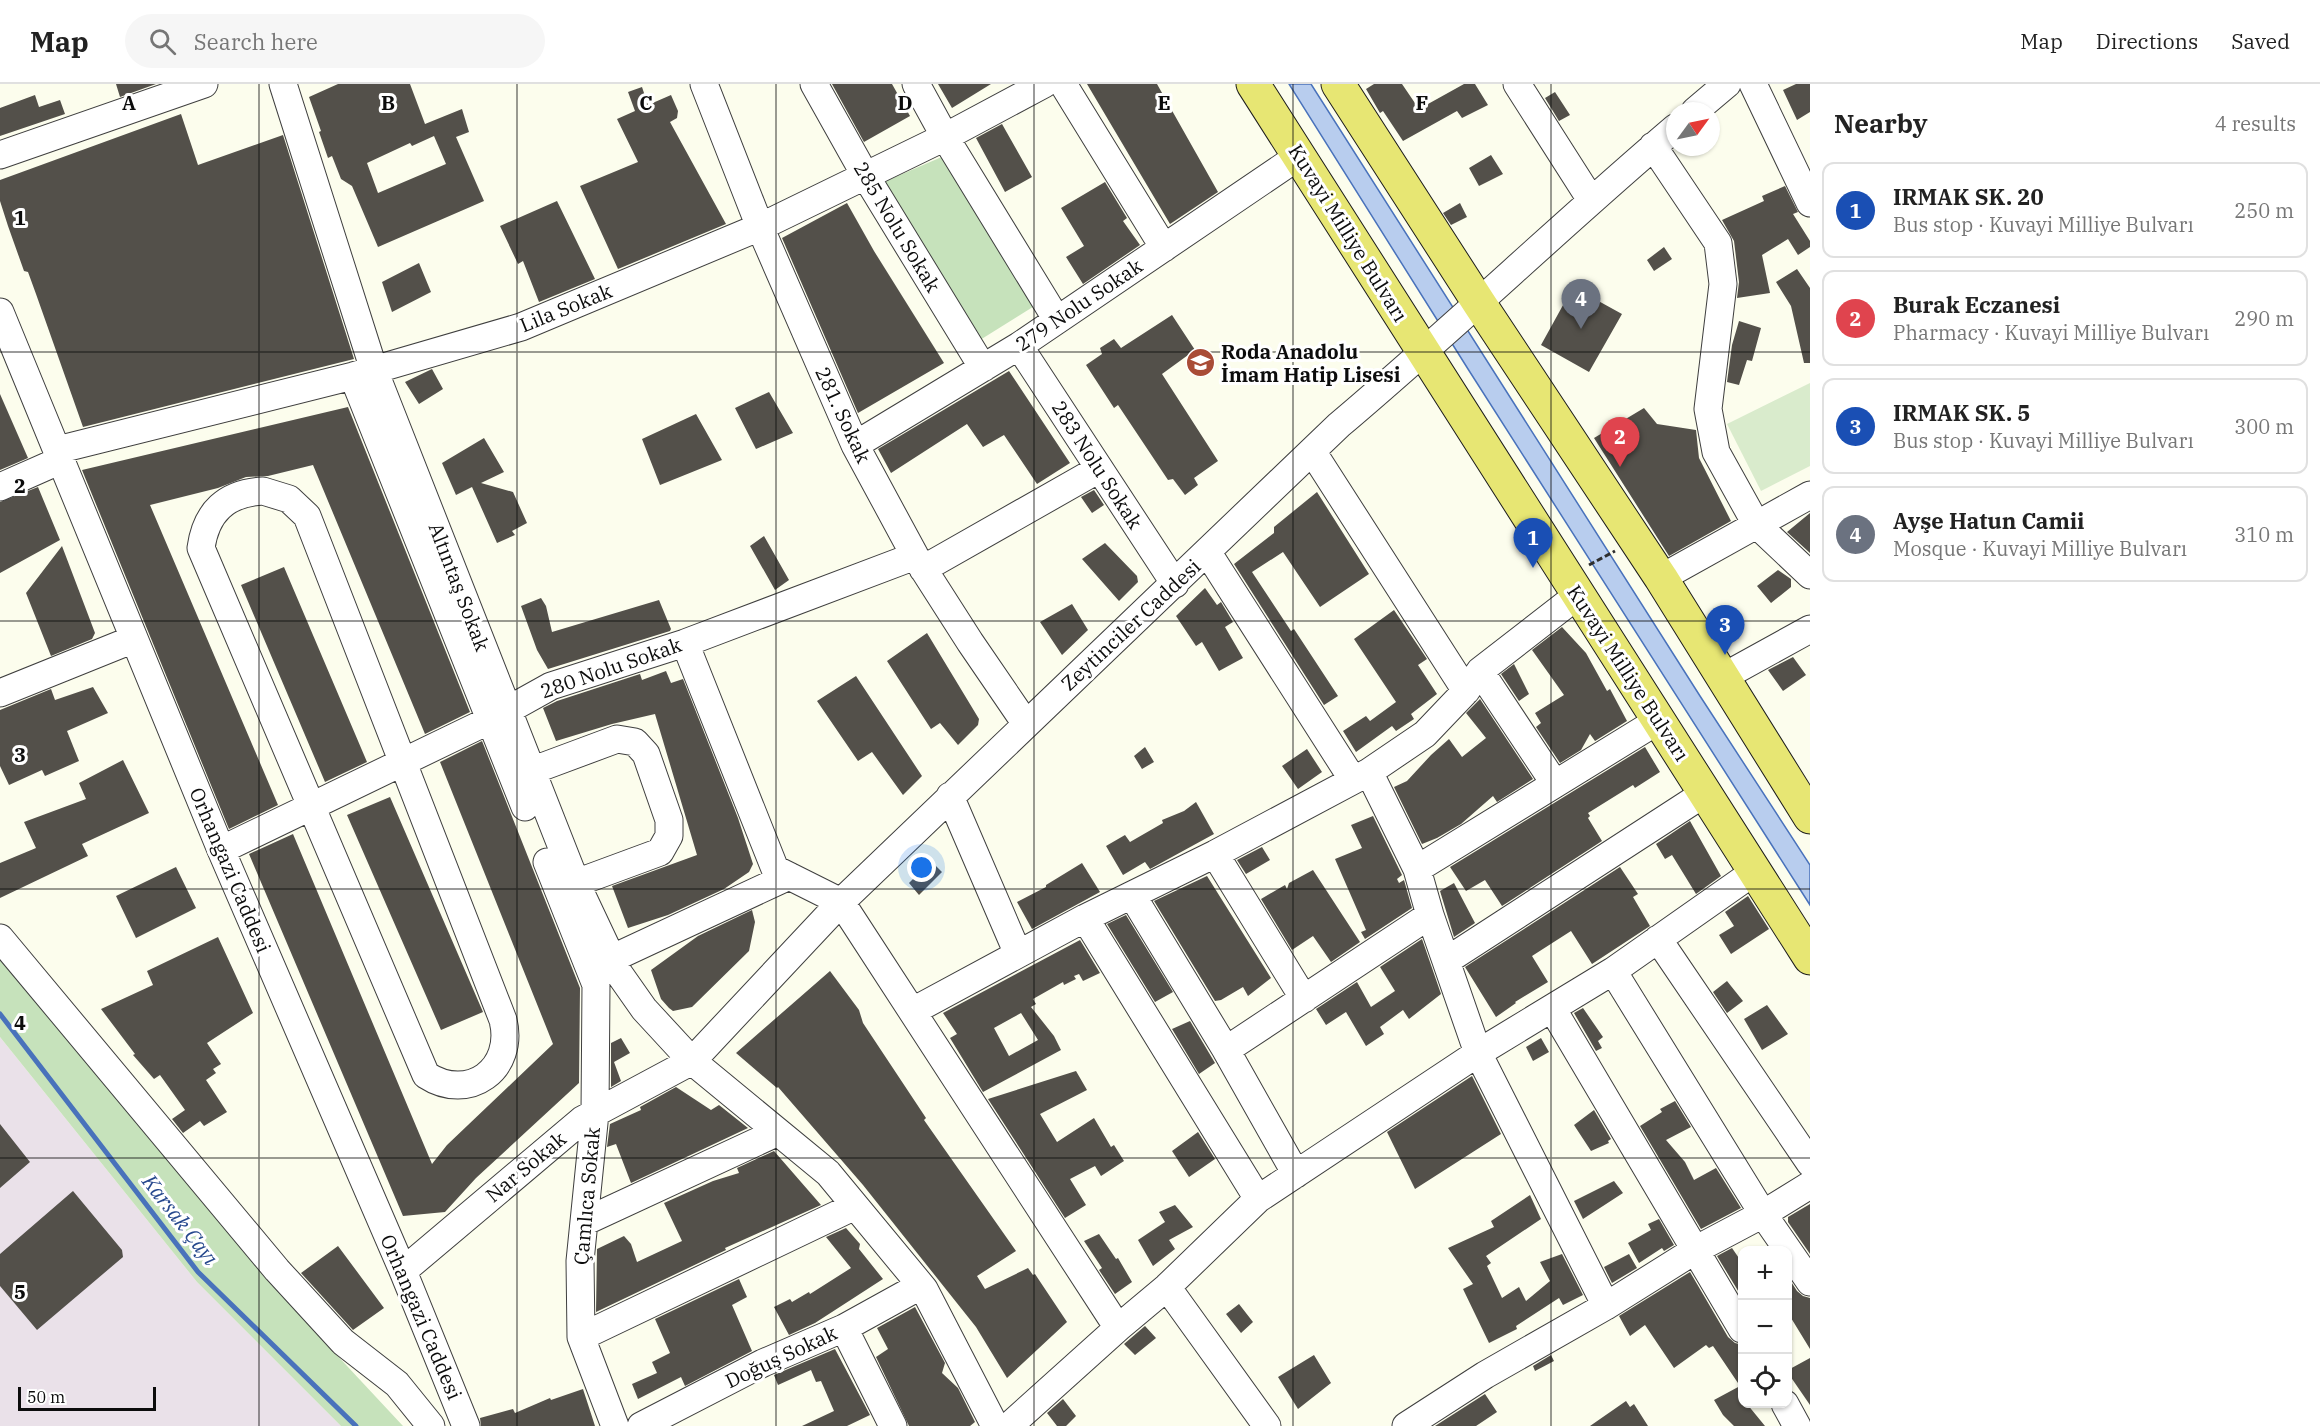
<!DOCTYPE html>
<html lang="en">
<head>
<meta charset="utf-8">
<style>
  body { margin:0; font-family:"IBM Plex Serif",serif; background:#f6f6f6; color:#222 }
  .controls { position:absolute; right:18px; bottom:18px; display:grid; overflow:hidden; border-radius:12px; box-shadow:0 2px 4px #0004 }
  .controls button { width:54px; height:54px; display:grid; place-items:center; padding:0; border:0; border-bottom:2px solid #e0e0e0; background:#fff; color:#222; font:30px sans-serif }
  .compass { position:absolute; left:1666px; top:18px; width:54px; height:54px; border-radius:50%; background:#fff; box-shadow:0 2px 4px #0004; rotate:57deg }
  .scale { position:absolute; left:18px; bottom:15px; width:138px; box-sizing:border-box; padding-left:6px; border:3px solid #0c0c0c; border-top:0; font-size:16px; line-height:21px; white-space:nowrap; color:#0c0c0c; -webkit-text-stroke:4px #fff; paint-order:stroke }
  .you { position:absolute; left:922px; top:784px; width:21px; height:21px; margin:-15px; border:4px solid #fff; border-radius:50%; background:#1a73e8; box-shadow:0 0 0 9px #1a73e833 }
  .badge { display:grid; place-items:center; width:39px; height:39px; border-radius:50%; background:#db2777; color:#fff; font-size:20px; font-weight:700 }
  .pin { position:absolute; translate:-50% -50px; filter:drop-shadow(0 2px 3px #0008) }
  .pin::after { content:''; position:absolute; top:32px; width:21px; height:18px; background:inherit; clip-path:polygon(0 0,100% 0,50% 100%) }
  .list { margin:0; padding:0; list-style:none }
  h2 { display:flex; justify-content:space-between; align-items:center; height:78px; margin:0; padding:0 24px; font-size:26px }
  h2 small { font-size:20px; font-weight:400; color:#767676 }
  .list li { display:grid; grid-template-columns:39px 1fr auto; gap:18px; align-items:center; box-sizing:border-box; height:96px; margin:0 12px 12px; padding:0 12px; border:2px solid #e0e0e0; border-radius:12px }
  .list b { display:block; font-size:22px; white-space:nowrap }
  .list p { margin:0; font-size:20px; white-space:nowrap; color:#767676 }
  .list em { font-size:20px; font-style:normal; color:#767676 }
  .icon { flex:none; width:33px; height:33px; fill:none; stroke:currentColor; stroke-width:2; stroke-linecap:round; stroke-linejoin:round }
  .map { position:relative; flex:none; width:1810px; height:1342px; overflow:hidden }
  header { display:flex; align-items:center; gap:36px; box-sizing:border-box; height:84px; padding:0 30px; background:#fff; border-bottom:2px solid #e0e0e0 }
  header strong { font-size:28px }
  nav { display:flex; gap:33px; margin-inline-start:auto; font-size:21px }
  .search { width:420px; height:54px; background:#f6f6f6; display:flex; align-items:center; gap:15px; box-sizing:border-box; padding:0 21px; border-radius:33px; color:#767676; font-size:22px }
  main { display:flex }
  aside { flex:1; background:#fff }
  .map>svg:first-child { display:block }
  .industrial { fill:#eae1e9 }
  .green { fill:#c6e2bb }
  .pitch { fill:#d9ebcc }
  .water { fill:#b8cdee; stroke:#4972bb; stroke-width:1.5 }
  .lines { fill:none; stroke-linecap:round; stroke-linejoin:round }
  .stream { stroke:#4972bb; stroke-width:5 }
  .building { fill:#53504a; fill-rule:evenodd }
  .minor-casing { stroke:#3f3f3f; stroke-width:29 }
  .major-casing { stroke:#1d1d1d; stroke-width:35 }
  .path { stroke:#2e2e2e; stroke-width:3; stroke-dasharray:6 3; stroke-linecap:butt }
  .minor { stroke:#fff; stroke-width:27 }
  .major { stroke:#e7e673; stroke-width:33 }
  .grid { fill:none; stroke:#0c0c0c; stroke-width:1.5; stroke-opacity:0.55 }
  .labels { text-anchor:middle; stroke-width:6; stroke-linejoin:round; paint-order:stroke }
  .street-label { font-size:20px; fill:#0c0c0c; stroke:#fff }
  .poi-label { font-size:20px; font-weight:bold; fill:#0c0c0c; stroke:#fff; text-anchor:start }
  .water-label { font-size:21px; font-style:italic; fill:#26488d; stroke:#fff }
  .grid-label { font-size:20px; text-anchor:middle; font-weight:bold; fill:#0c0c0c; stroke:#fff; stroke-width:6; stroke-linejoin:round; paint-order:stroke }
</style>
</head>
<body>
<header>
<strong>Map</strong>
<div class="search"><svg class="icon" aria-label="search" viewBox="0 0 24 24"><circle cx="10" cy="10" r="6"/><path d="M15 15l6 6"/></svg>Search here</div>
<nav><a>Map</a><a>Directions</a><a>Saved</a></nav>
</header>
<main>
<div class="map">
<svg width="1810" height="1342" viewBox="0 0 1810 1342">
  <rect width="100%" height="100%" fill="#fcfded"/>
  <path class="industrial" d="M0 953 197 1198 341 1342H0Z"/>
  <path class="green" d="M944 72 1036 221 980 256 879 100Z
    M0 873 320 1253 403 1342H341L197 1198 0 953Z"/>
  <path class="pitch" d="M1810 299V382L1761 407 1727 340Z"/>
  <path class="water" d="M1289 0H1311L1700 612 1810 781V821L1468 285Z"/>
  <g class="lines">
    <path class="stream" d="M0 930 198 1188 356 1342"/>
  </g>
  <path class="building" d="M116 0H156L120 13Z
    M338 0H410L425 40 462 25 469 48 456 53 484 117 378 163 352 102 341 95 332 72 328 74 319 48 321 47 309 13ZM434 52 446 80 378 109 367 79 410 59 412 62Z
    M832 0H892L910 32 864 58Z
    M938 0H991L952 24Z
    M1087 0H1157L1218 108 1170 140Z
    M1374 0H1402L1419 25 1464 0H1475L1488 21 1462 34 1457 27 1403 57 1383 27 1380 29 1366 5Z
    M1796 0H1810V28L1797 36 1783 6Z
    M642 3 648 21 671 11 678 27 677 34 670 38 726 140 618 185 580 102 638 78 617 35 635 27 628 8Z
    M1555 8 1570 31 1559 37 1545 14Z
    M35 11 39 23 60 16 65 30 0 52V24Z
    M181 30 198 81 283 51 354 275 83 343 36 210 28 188 24 187 8 142 0 117V96Z
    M1002 40 1032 93 1005 108 976 54Z
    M1491 71 1503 90 1479 102 1469 84Z
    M1105 98 1127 134 1123 137 1140 161 1083 200 1066 173 1084 162 1061 124Z
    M1785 102 1798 128 1793 130 1810 157V163L1798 171 1788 155 1762 171 1770 209 1737 214 1739 198 1734 157 1722 136 1764 117 1762 112Z
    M557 117 595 195 539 218 523 177 518 180 500 142Z
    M847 119 874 167 944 279 858 329 782 154Z
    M1460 119 1467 133 1451 141 1443 129Z
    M1664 163 1672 175 1654 187 1647 176Z
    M419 179 431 208 392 228 382 198Z
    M1797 185 1810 204V279H1804L1791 222 1776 198Z
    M1573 203 1622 230 1589 288 1541 261Z
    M1172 231 1195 266 1162 290 1218 377 1194 394 1198 401 1185 411 1173 395 1168 396 1118 321 1114 324 1086 281 1102 270 1100 264 1114 255 1121 264Z
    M1739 237 1761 244 1752 277 1747 276 1739 301 1727 298 1732 261Z
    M432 285 443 305 419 320 405 298Z
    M1009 287 1070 379 1037 400 1004 351 983 363 967 340 891 389 878 365Z
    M769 308 793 349 756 365 735 324Z
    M0 310 28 374 0 386Z
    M348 323 470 628 425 650 313 381 268 392 246 393 218 404 150 421 278 721 229 745 82 386Z
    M1644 324 1657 340 1696 346 1699 374 1731 437 1669 472 1594 354Z
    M696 330 722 376 660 401 642 355Z
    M484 354 504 388 481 399 513 408 527 439 512 447 515 451 497 459 472 403 456 411 442 379Z
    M38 403 60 456 0 489V418Z
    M1094 406 1104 421 1092 429 1081 413Z
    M1317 408 1369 490 1320 523 1283 468 1252 488 1291 547 1294 545 1338 612 1324 621 1234 480 1274 449V443Z
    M1810 429V469L1787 448Z
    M764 452 789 496 775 506 750 462Z
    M1105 459 1137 492 1138 498 1119 517 1082 475Z
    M62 462 95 549 92 555 51 572 26 509Z
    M284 483 367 678 325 698 241 501Z
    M1778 486 1791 495V503L1771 519 1757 502Z
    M1205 504 1217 521 1221 518 1233 538 1225 543 1243 574 1219 587 1202 558 1196 562 1176 532Z
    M541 514 546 522 552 548 659 516 671 545 670 547 548 585 537 566 521 522Z
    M1072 520 1088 546 1062 571 1040 538Z
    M1394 526 1427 575 1418 581 1437 610 1411 630 1414 635 1396 647 1392 642 1356 668 1343 647 1366 632 1370 637 1396 618 1354 555Z
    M1562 543 1586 569 1607 607 1610 605 1627 637 1595 657 1590 650 1581 666 1560 679 1536 643 1541 639 1535 629 1564 611 1532 566Z
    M927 549 979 635 978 641 958 661 940 639 931 645 887 577Z
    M1793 573 1806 591 1783 607 1768 586Z
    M1514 580 1529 610 1519 617 1501 590Z
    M666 587 671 599 683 595 738 734 753 780 749 788 724 805 668 831 628 844 612 802 697 771 655 630 612 640 556 657 543 624 557 617 640 590 642 596Z
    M856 592 922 692 903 711 872 668 858 677 817 617Z
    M93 603 108 629 67 647 79 677 45 692 42 686 9 701 0 682V626L51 605 55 616Z
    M1480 615 1533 695 1497 718 1493 712 1461 740 1437 754 1422 760 1394 703 1407 697 1431 671 1449 655 1462 673 1486 654 1466 629Z
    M482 657 580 904 579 999 476 1094 445 1128 403 1132 249 770 293 750 432 1080 447 1061 553 960 440 678Z
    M1145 663 1154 678 1142 685 1134 672Z
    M1645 663 1660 688 1635 704 1633 701 1588 729 1590 732 1588 734 1602 757 1502 822 1485 796 1466 807 1450 783Z
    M1307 665 1322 688 1298 705 1282 682Z
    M123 676 149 729 82 760 88 772 0 814V779L36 764 24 738 86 715 79 699Z
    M390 713 483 928 441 946 347 731Z
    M1196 718 1214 750 1150 785 1145 778 1123 791 1106 762 1125 751 1130 758 1163 739 1162 736 1184 727Z
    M1373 732 1402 791 1397 795 1399 799 1404 796 1412 824 1365 855 1361 848 1366 846 1335 775 1362 764 1351 741Z
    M1690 737 1721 792 1696 810 1672 771 1665 775 1656 760Z
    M1262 763 1270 776 1246 790 1237 776Z
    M931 777 942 788 919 811 909 799Z
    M1082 779 1100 808 1032 845 1017 818 1046 803V801Z
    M176 783 196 824 136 854 116 812Z
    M1620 783 1638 810 1633 813 1650 842 1592 880 1571 847 1532 872 1548 898 1515 918 1516 919 1496 933 1465 883Z
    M1313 786 1360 858 1331 878 1313 852 1292 866 1261 815 1285 801 1287 805 1289 799Z
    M1207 792 1271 894 1248 912 1243 903 1221 916 1215 917 1154 817Z
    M1454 799 1475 839 1454 853 1440 807Z
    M1748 812 1769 845 1731 870 1719 851 1734 842 1725 828Z
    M752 826 755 838 749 867 692 923 673 927 669 924 661 915 651 886 698 852Z
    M1126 831 1173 908 1155 918 1107 840Z
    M218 853 253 929 207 959 221 980 213 985 216 989 206 996 227 1028 204 1042 200 1037 183 1049 172 1035 185 1026 160 991 154 995 133 971 135 970 101 925 153 901 147 887Z
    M1422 855 1441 910 1409 935 1403 926 1380 943 1384 950 1366 962 1346 928 1326 941 1316 925 1357 898 1371 923 1395 907 1380 883Z
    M1080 856 1100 889 1083 897 1079 890 1074 892 1076 895 1064 901 1063 898 1033 915 1036 920 1031 923 1054 952 1061 966 983 1008 950 954 957 950 943 929ZM1021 929 1038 956 1009 972 994 944Z
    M830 887 859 926 863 939 926 1034 924 1036 1016 1167 977 1192 985 1205 1028 1184 1033 1191 1035 1190 1067 1238 1007 1294 976 1243 863 1101 778 1003 777 1004 736 969Z
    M1727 897 1743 917 1727 929 1713 908Z
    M1767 921 1788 950 1762 966 1744 935Z
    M1583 924 1603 953 1598 957 1602 964 1596 967 1574 929Z
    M1190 937 1215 979 1199 990 1172 945Z
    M621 954 630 969 614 978 621 997 611 1003V959Z
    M1541 954 1549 968 1533 977 1526 963Z
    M1076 987 1087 1006 1040 1030 1057 1058 1094 1034 1111 1063 1114 1061 1124 1077 1101 1092 1095 1082 1070 1095 1086 1121 1065 1134 988 1015Z
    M1472 992 1501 1050 1415 1105 1387 1048Z
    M676 1003 711 1026 719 1021 748 1044 631 1099 616 1060 607 1063 610 1040 641 1026 640 1023Z
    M1675 1017 1691 1043 1666 1056 1685 1078 1694 1096 1716 1084 1741 1124 1701 1145 1640 1042 1662 1028 1660 1025Z
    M1594 1026 1611 1055 1608 1057 1609 1059 1591 1067 1574 1041Z
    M0 1040 30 1078 0 1104Z
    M1198 1048 1215 1075 1189 1093 1172 1067Z
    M774 1067 821 1121 725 1164 726 1166 596 1228 597 1165 624 1152 631 1160 637 1178 682 1157 664 1119 713 1097 739 1089 737 1084Z
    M1614 1097 1623 1109 1583 1135 1574 1117Z
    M73 1107 122 1166 123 1173 37 1246 0 1202V1170Z
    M1530 1111 1541 1135 1486 1172 1491 1179 1487 1182 1502 1214 1519 1203 1526 1217 1550 1197 1540 1178 1562 1170 1583 1211 1563 1221 1559 1214 1516 1242 1517 1245 1489 1259 1463 1205 1473 1200 1448 1164 1494 1143 1491 1137Z
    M1810 1120V1170L1788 1138V1133Z
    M1175 1121 1193 1143 1169 1156 1175 1165 1153 1182 1138 1156 1165 1138 1159 1128Z
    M1659 1135 1674 1161 1664 1167 1662 1164 1639 1179 1628 1159 1651 1146 1648 1140Z
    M846 1144 860 1160 859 1165 883 1195 815 1239 789 1251 774 1223 790 1215 792 1218 809 1208 810 1210 851 1184 826 1153Z
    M1099 1150 1116 1175 1118 1174 1132 1198 1115 1210 1099 1186 1102 1184 1084 1157Z
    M338 1162 384 1224 353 1246 301 1189Z
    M1732 1164 1743 1180V1215L1717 1172Z
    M1629 1170 1637 1184 1612 1199 1604 1183Z
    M1690 1188 1728 1253 1735 1259 1743 1261V1320H1747L1765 1342H1734L1723 1331 1714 1316 1740 1302 1713 1262 1709 1264 1706 1261 1674 1284 1645 1241 1630 1252 1619 1232Z
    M1788 1193 1797 1207 1803 1212 1810 1214V1265L1788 1229Z
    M739 1195 747 1213 732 1221 752 1267 685 1302 681 1293 638 1315 632 1300 657 1289 652 1278 670 1269 655 1235Z
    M1239 1220 1253 1238 1241 1249 1226 1230Z
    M915 1223 945 1279 942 1289 958 1304 975 1338 970 1342H909L876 1273 888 1265 877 1244Z
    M1145 1242 1156 1254 1135 1271 1124 1260Z
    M835 1265 870 1331 847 1342H802L834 1327 821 1297 816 1298 811 1286 778 1301 774 1291Z
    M1314 1271 1331 1299 1298 1325 1278 1293Z
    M1551 1271 1554 1277 1535 1287 1533 1282Z
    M1810 1274V1321L1788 1289V1286Z
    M583 1305 595 1342H481L480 1334 513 1325 515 1329 550 1314 551 1316Z
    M1485 1310 1497 1328 1476 1342H1435Z
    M1063 1315 1076 1332 1066 1342H1057L1047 1329Z
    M1626 1317 1630 1323 1634 1320 1648 1342H1590Z"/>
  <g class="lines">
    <defs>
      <path id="minor" d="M283 0 374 286 576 799 618 888 644 925 692 977 828 1089 924 1205 995 1342
        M704 0 760 143 855 361 915 472 970 558 1026 640
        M814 0 865 91 983 284
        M916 0 945 53 1057 236
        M1063 0 1164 164
        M1517 0 1591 116
        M1753 0 1810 119
        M1695 27 1727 0
        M1653 62 1718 159 1723 200 1708 325 1716 368 1756 440 1810 491
        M0 71 204 0
        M0 228 221 766 403 1187 466 1342
        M1019 262 1175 500
        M353 292 525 723
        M855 361 1019 262 1299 72
        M57 366 353 292 521 243 760 143 945 53 1044 0
        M1312 367 1466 607
        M0 403 61 376
        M263 407 289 415 307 432 503 936C515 985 469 1019 426 991L201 464C206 428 226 409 263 407Z
        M1208 469 1353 696
        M923 485 1099 385
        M1661 494 1810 411
        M685 559 775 785 841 818 1118 1244 1167 1203 1258 1115 1478 969 1613 887 1754 788
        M1480 587 1555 700
        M1723 593 1810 545
        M0 609 134 555
        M531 687 617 655 635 658 646 670 669 736V752L660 768 576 799
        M1369 688 1417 785 1430 831 1478 969 1606 1222
        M950 712 1018 870
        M221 766 490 636 551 602 685 559 915 472
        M1215 770 1304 915
        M547 778 596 901 595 1029 580 1177 581 1253 615 1342
        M1417 785 1659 636
        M1132 811 1226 966 1296 1090
        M1085 834 1258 1115
        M0 854 277 1186 343 1258 397 1300 431 1342
        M1658 855 1810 1079
        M611 875 789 792
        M1446 877 1705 709
        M1613 887 1763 1130 1810 1198
        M1552 924 1742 1245
        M913 927 1085 834 1215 770 1369 688 1425 650 1466 607 1480 587 1578 511
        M1226 966 1430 831
        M584 1138 778 1048
        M403 1187 582 1036 692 977 841 818 1339 341C1454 244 1561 141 1675 44
        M1167 1203 1267 1342
        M844 1244 893 1342
        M581 1253 855 1122
        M1785 1320 1797 1342
        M641 1342 763 1279 844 1244 920 1202
        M1009 1342 1118 1244
        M1406 1342 1485 1291 1606 1222 1697 1165 1763 1130 1810 1101"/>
      <path id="major" d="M1253 0 1810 874
        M1338 0 1479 219 1661 494 1810 733"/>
    </defs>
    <use href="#minor" class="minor-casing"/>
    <use href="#major" class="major-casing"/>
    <path class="path" d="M1589 481 1615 467"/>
    <use href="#minor" class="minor"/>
    <use href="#major" class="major"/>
  </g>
  <path class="grid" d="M259 0V1342M517 0V1342M776 0V1342M1034 0V1342M1293 0V1342M1551 0V1342M0 268H1810M0 537H1810M0 805H1810M0 1074H1810"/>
  <defs>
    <symbol id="school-disc" viewBox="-11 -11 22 22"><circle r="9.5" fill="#a94c36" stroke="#fff"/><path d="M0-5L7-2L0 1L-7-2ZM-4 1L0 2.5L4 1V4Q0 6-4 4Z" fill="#fff"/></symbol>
  </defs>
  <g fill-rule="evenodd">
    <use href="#school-disc" x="1184" y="262" width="33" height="33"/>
  </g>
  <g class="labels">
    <g class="street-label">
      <text transform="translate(897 143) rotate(59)" y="7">285 Nolu Sokak</text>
      <text transform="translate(1348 149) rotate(58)" y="7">Kuvayi Milliye Bulvarı</text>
      <text transform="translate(1079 221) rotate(-34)" y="7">279 Nolu Sokak</text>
      <text transform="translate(566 224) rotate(-22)" y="7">Lila Sokak</text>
      <text transform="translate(843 331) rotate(65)" y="7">281. Sokak</text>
      <text transform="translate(1097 381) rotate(57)" y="7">283 Nolu Sokak</text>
      <text transform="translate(459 503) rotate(69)" y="7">Altıntaş Sokak</text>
      <text transform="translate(1131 541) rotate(-43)" y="7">Zeytinciler Caddesi</text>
      <text transform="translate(611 584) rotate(-19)" y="7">280 Nolu Sokak</text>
      <text transform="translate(1628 589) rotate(57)" y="7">Kuvayi Milliye Bulvarı</text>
      <text transform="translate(230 786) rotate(67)" y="7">Orhangazi Caddesi</text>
      <text transform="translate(526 1083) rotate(-40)" y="7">Nar Sokak</text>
      <text transform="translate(587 1112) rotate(-85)" y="7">Çamlıca Sokak</text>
      <text transform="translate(421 1233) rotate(67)" y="7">Orhangazi Caddesi</text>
      <text transform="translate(781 1273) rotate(-25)" y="7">Doğuş Sokak</text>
    </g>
    <g class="poi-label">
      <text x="1221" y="275">Roda Anadolu<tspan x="1221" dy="23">İmam Hatip Lisesi</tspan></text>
    </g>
    <g class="water-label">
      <text transform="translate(180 1136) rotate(52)" y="7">Karsak Çayı</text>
    </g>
  </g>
  <g class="grid-label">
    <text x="129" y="26">A</text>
    <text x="388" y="26">B</text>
    <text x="646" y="26">C</text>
    <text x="905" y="26">D</text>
    <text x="1164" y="26">E</text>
    <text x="1422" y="26">F</text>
    <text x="20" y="141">1</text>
    <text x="20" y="409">2</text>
    <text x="20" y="678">3</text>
    <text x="20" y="946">4</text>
    <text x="20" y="1215">5</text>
  </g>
</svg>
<div class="controls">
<button>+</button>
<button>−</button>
<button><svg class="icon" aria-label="locate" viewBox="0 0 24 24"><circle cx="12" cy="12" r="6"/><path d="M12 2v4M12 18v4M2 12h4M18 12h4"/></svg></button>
</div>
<svg class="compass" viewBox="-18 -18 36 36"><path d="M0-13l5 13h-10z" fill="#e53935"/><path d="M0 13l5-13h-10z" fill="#767676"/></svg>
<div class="scale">50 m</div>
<div class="you"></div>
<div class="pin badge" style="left:1533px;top:484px;background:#1a4fb4">1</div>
<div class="pin badge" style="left:1620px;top:383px;background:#e0444e">2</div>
<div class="pin badge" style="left:1725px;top:571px;background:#1a4fb4">3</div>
<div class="pin badge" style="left:1581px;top:245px;background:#6b7280">4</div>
</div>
<aside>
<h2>Nearby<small>4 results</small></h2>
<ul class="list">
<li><span class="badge" style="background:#1a4fb4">1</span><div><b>IRMAK SK. 20</b><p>Bus stop · Kuvayi Milliye Bulvarı</p></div><em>250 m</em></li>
<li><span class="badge" style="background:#e0444e">2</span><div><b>Burak Eczanesi</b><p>Pharmacy · Kuvayi Milliye Bulvarı</p></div><em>290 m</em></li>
<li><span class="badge" style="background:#1a4fb4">3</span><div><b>IRMAK SK. 5</b><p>Bus stop · Kuvayi Milliye Bulvarı</p></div><em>300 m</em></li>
<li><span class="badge" style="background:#6b7280">4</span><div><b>Ayşe Hatun Camii</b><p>Mosque · Kuvayi Milliye Bulvarı</p></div><em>310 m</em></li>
</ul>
</aside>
</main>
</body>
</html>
